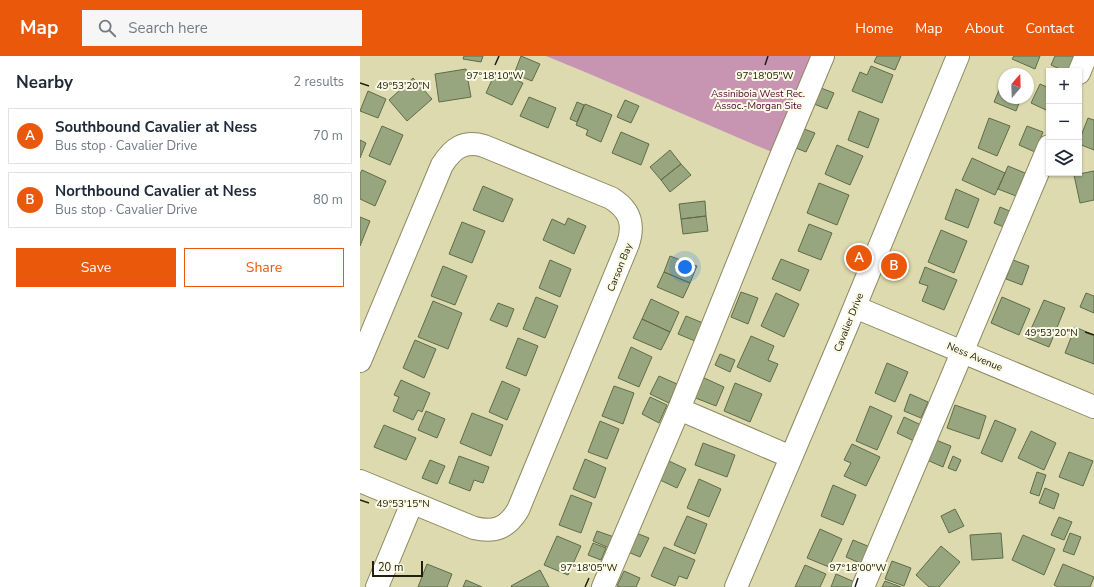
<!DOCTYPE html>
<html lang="en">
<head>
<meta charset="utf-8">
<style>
  body { margin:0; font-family:"Nunito Sans",sans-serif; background:#f6f6f7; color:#1f2937 }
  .controls { position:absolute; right:12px; top:12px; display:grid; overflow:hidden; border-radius:0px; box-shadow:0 1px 3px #0004 }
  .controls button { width:36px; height:36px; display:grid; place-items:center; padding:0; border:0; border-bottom:1px solid #e0e1e3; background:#fff; color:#1f2937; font:20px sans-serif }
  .compass { position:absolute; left:638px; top:12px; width:36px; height:36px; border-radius:50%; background:#fff; box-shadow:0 1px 3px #0004; rotate:19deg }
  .scale { position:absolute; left:12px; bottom:10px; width:51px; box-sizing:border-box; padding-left:4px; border:2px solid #212010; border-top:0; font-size:11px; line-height:14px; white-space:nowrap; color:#212010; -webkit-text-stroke:3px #fbfae4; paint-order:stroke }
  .you { position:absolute; left:325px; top:211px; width:14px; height:14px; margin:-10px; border:3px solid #fff; border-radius:50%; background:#1a73e8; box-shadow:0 0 0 6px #1a73e833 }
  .badge { display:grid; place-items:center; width:26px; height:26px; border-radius:50%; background:#ea580c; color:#fff; font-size:13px; font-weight:700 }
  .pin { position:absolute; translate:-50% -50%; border:2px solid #fff; box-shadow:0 1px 4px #0006 }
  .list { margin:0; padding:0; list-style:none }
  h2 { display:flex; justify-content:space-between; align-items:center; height:52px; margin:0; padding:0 16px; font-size:17px }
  h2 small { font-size:13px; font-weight:400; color:#747a83 }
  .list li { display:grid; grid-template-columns:26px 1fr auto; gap:12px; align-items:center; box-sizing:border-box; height:56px; margin:0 8px 8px; padding:0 8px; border:1px solid #e0e1e3; border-radius:0px }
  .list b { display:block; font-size:15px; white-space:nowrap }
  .list p { margin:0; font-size:13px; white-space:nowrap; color:#747a83 }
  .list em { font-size:13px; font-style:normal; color:#747a83 }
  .actions { display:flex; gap:8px; padding:12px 16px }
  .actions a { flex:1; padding:9px 0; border:1px solid #ea580c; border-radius:0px; text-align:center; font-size:14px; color:#ea580c }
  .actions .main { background:#ea580c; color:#fff }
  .icon { flex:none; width:22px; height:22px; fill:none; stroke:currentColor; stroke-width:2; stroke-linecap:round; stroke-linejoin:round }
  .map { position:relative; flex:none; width:734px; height:531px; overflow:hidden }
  header { display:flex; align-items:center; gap:24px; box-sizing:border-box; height:56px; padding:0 20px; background:#ea580c; color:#fff }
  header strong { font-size:19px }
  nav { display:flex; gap:22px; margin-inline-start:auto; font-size:14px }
  .search { width:280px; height:36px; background:#f6f6f7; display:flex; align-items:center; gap:10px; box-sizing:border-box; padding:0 14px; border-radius:0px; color:#747a83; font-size:15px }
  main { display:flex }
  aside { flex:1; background:#fff }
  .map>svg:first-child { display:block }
  .green { fill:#c795b1 }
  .building { fill:#98a67f; stroke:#5f6c47 }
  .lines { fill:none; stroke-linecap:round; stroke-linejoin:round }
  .minor-casing { stroke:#8d8a61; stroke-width:24 }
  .minor { stroke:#fff; stroke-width:22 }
  .ticks { fill:none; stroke:#212010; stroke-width:1.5 }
  .labels { text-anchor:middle; stroke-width:4; stroke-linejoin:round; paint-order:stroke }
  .park-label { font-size:10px; fill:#51063a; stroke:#fbfae4 }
  .street-label { font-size:10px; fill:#212010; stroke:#fbfae4 }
  .ticks-label { font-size:10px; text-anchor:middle; fill:#212010; stroke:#fbfae4; stroke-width:4; stroke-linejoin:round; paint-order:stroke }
</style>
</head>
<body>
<header>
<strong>Map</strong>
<div class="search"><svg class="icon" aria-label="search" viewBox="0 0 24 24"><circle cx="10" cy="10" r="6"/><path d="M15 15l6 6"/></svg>Search here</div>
<nav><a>Home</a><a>Map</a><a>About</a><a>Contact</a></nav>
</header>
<main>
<aside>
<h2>Nearby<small>2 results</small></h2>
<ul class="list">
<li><span class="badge">A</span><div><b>Southbound Cavalier at Ness</b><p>Bus stop · Cavalier Drive</p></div><em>70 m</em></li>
<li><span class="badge">B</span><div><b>Northbound Cavalier at Ness</b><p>Bus stop · Cavalier Drive</p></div><em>80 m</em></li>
</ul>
<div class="actions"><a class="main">Save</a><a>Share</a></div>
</aside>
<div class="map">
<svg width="734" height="531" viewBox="0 0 734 531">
  <rect width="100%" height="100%" fill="#dddaaf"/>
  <path class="green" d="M186 0H464L421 100 225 16Z"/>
  <path class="building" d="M104 0H123L121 6 103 3Z
    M161 0 180 8 172 25 154 18Z
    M517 0H541L535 14 514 6Z
    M654 0H680L675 13 652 3Z
    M695 0H718L711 15H704L691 9Z
    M511 10 533 19 522 47 492 35 500 16 507 19Z
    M106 13 111 41 79 46 75 18Z
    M136 15 163 27 152 49 126 37Z
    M53 22 72 43 47 65 29 44Z
    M644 22V42H661L656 55 634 46Z
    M680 28 689 32V47L686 54 671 47Z
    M461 32 474 37 467 53 454 48Z
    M8 35 26 43 18 62 0 55Z
    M169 41 196 52 188 72 160 60Z
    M265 44 279 50 271 67 257 61Z
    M217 46 224 49 217 66 210 63Z
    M225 48 252 59 241 86 226 79 228 74 216 69Z
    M499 55 519 63 508 92 488 84Z
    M629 62 650 70 637 100 618 92Z
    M728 62 734 64V94L719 88V85Z
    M22 70 43 79 30 109 9 100Z
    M667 70 683 76 675 96 659 89Z
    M444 73 455 77 446 96 436 92Z
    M261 76 289 88 281 109 252 97Z
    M0 84 6 87 0 102Z
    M477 89 503 100 490 129 465 118Z
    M310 94 321 108 301 124 290 111Z
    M612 102 645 117 635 139 602 124Z
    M321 108 331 119 310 136 301 124Z
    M648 110 665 117 656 140 638 133Z
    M2 114 26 125 15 150 0 143V118Z
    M734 115V144L720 147 714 119Z
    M459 127 489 139 477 169 447 157Z
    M123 130 153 143 143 166 113 154Z
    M596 133 619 143 608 172 585 163Z
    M345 145 346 160 321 163 319 148Z
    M640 151 652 156 646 172 634 167Z
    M346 160 348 175 323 178 321 163Z
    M0 161 10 165 0 190Z
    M208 162 226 170 214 198 183 184 192 163 205 169Z
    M102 166 125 175 112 207 89 198Z
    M449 168 472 177 461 204 438 195Z
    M581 174 607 185 594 217 568 206Z
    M310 200 337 210 330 227 304 216Z
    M421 203 449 214 440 235 412 223Z
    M190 204 211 213 200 241 179 232Z
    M653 204 669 210 662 229 646 223Z
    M83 210 107 220 95 249 71 240Z
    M565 211 597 224 584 254 562 245 568 230 559 227Z
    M304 216 330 227 323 242 297 231Z
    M381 236 398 242 388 268 371 261Z
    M416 237 439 248 424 281 401 270Z
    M726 237 734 240V257L720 251Z
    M176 241 198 250 185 282 163 273Z
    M642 241 670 253 659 279 631 267Z
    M291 243 319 256 310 276 282 263Z
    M684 244 705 252 689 291 667 282Z
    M73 245 102 257 88 293 58 281Z
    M138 247 154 253 147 271 130 264Z
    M326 260 343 267 335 285 318 278Z
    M282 263 310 276 301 294 273 282Z
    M715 271 734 279V308L705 297Z
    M391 280 414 290 408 304 418 308 410 326 377 311Z
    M158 282 178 290 166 320 146 312Z
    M55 284 76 293 64 322 43 312Z
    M271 291 292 301 279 331 258 322Z
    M360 298 375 304 370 316 355 309Z
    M527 307 548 316 535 346 515 337Z
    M299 320 317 328 309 347 290 338Z
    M342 321 364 331 356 350 333 341Z
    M41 324 70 337 62 356 58 354 53 364 33 355 39 341 34 339Z
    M142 325 160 333 147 364 129 356Z
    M375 327 402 338 390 366 364 355Z
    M254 330 274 337 263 368 242 360Z
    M550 338 568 346 561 362 544 355Z
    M290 341 307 349 299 367 282 358Z
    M595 349 626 360 619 383 587 372Z
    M510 350 532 360 517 394 496 385Z
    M66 355 85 363 77 382 58 374Z
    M112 357 143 369 131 400 100 387Z
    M544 361 561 369 554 385 537 377Z
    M635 364 656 373 642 406 621 397Z
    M240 365 259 373 247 403 228 396Z
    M24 369 56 382 46 404 14 391Z
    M671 375 696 387 684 414 658 402Z
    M576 384 591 390 583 411 567 404Z
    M343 387 375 399 367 421 335 409Z
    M492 388 520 401 506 430 484 420 491 407 484 404Z
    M709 396 733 405 723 430 699 421Z
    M99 400 129 411 123 427 114 424 110 435 89 427Z
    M593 400 601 404 596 415 588 412Z
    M225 403 246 412 235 442 213 433Z
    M70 404 85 410 77 428 62 422Z
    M309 405 326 413 317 432 300 424Z
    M677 416 686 419 679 440 670 437Z
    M339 423 361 433 349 461 327 452Z
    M473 429 496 439 483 469 461 460Z
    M685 432 699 438 694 453 679 447Z
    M211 439 232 447 221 477 199 469Z
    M595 453 604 470 589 477 581 460Z
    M327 460 347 468 335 498 314 489Z
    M699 461 712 466 704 484 691 479Z
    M460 473 482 483 469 511 447 502Z
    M237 475 254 481 249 492 233 485Z
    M276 477 289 482 280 501 268 496Z
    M641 477 643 502 612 504 610 479Z
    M710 477 721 481 714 499 703 495Z
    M663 479 695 493 684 519 652 504Z
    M197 480 221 490 208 519 184 509Z
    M493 484 510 491 502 508 486 501Z
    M233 487 246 492 241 504 228 499Z
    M581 490 600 506 579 531H569L556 519Z
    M304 491 335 504 327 523 319 520 315 530 291 520Z
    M532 505 551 512 544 530 525 523Z
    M67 508 92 518 87 531H58Z
    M703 508 734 521 730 531H698L694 529Z
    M445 509 466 518 460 531H435Z
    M180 514 189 531H152L151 530Z
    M264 515 280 522 276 531H260L257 530Z
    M476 518 497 527 496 531H471Z
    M106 524 122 531H103Z
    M525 525 541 531H522Z"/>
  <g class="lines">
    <defs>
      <path id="minor" d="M719 17 726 0
        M495 251 734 351
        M0 305 82 109C93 92 104 84 124 90L251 142C269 153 275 167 268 188L158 454C147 472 135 477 114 472L0 425
        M319 353 431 401
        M17 531 52 447
        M243 531 319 353 421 100 463 0
        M376 531 486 272 598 0
        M503 531C565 384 628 237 689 90"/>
    </defs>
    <use href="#minor" class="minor-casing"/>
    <use href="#minor" class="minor"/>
  </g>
  <path class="ticks" d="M135 9 139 0M405 9 408 0M0 27 9 30M725 276 734 279M0 444 9 447M225 531 229 522M495 531 498 522"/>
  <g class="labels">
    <g class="park-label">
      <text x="398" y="41">Assiniboia West Rec.<tspan x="398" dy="12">Assoc.-Morgan Site</tspan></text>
    </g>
    <g class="street-label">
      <text transform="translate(259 211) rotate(-68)" y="4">Carson Bay</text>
      <text transform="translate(488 266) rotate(-68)" y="4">Cavalier Drive</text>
      <text transform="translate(615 300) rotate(23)" y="4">Ness Avenue</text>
    </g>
  </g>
  <g class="ticks-label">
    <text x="135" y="23">97°18'10"W</text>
    <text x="405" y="23">97°18'05"W</text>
    <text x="43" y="33">49°53'20"N</text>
    <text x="691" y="280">49°53'20"N</text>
    <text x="43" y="451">49°53'15"N</text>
    <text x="229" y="515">97°18'05"W</text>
    <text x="498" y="515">97°18'00"W</text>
  </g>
</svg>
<div class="controls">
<button>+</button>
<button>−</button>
<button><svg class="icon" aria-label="layers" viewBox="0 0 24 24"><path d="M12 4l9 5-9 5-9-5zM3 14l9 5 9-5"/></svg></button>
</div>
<svg class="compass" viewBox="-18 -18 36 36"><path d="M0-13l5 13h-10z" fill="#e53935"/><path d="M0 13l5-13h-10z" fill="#747a83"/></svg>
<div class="scale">20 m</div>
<div class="you"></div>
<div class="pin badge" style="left:499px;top:202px">A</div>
<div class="pin badge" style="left:534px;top:210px">B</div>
</div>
</main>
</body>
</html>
